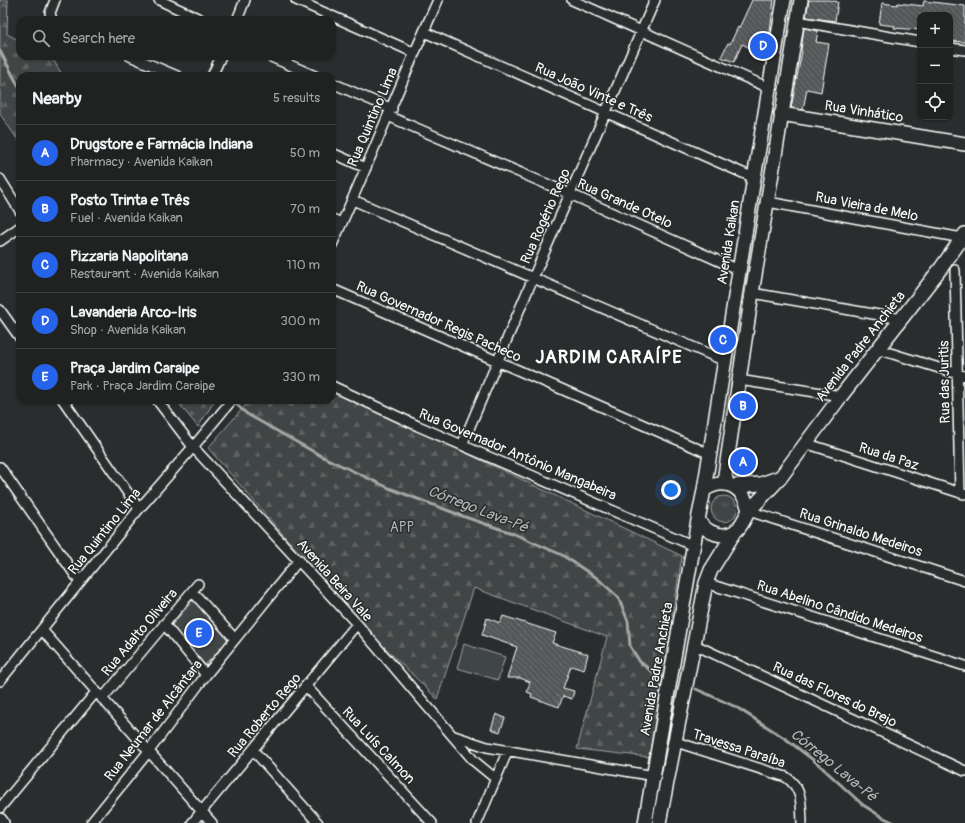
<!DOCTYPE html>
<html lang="en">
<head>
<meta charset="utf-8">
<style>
  body { margin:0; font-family:Pangolin,sans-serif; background:#2d2f2f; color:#f1f3f6 }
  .controls { position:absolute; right:12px; top:12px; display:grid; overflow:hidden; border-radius:8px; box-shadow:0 1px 3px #0004 }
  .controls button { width:36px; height:36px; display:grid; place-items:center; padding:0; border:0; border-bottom:1px solid #3d3f40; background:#202222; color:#f1f3f6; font:20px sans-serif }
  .you { position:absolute; left:671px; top:490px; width:14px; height:14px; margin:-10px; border:3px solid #fff; border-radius:50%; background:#1a73e8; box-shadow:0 0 0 6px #1a73e833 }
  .badge { display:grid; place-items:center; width:26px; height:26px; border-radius:50%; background:#2563eb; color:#fff; font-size:13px; font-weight:700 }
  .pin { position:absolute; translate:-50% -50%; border:2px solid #fff; box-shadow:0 1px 4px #0006 }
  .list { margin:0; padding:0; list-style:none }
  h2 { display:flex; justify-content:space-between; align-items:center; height:52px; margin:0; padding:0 16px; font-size:17px }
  h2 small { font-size:13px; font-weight:400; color:#a2a4a5 }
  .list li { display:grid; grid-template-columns:26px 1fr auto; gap:12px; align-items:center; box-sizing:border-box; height:56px; padding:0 16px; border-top:1px solid #3d3f40 }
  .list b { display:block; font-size:15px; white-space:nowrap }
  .list p { margin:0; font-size:13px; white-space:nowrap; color:#a2a4a5 }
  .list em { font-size:13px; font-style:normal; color:#a2a4a5 }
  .icon { flex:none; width:22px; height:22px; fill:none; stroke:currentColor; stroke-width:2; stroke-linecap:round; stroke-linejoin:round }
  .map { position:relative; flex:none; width:965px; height:823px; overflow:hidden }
  .search { position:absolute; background:#202222; box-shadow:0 1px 3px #0004; left:16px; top:16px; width:320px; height:44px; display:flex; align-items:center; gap:10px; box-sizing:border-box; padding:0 14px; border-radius:12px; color:#a2a4a5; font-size:15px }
  .panel { position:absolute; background:#202222; box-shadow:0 1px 3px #0004; left:16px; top:72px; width:320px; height:332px; border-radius:12px }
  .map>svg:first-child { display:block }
  .grass { fill:url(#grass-tufts); stroke:#a0a2a2 }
  .forest { fill:url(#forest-firs); stroke:#a0a2a2 }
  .park { fill:#414445; stroke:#a0a2a2 }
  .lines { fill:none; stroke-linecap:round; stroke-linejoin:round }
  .stream { stroke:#a6a7a7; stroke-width:3 }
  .building { fill:url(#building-back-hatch); stroke:#fff }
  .street-casing { stroke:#fff; stroke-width:12 }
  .secondary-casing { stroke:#fff; stroke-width:16 }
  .street { stroke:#2a2d2e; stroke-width:9 }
  .secondary { stroke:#2a2d2e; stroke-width:13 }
  .labels { text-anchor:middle; stroke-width:3; stroke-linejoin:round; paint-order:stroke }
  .street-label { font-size:14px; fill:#fff; stroke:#2a2d2e }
  .park-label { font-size:14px; fill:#b3b4b5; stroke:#2a2d2e }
  .water-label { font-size:15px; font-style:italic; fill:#b4b6b6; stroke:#2a2d2e }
  .district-label { font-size:18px; font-weight:bold; letter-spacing:1px; fill:#fff; stroke:#2a2d2e }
</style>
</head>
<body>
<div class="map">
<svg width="965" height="823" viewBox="0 0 965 823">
  <defs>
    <pattern id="grass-tufts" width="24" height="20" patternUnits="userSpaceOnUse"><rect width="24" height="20" fill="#414445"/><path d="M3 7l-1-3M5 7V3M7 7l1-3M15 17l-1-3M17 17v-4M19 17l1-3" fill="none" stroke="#5e6061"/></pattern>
    <pattern id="forest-firs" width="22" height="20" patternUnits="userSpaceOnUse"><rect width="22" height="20" fill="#414445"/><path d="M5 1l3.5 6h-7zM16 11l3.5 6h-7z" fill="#5e6061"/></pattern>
    <pattern id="building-back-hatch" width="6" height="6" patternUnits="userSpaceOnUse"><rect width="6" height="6" fill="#555758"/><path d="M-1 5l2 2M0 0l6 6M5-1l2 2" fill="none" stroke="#6e7071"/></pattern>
  </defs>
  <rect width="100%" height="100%" fill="#2a2d2e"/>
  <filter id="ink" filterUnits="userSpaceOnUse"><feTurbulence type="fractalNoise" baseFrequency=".025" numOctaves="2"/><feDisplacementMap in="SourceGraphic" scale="8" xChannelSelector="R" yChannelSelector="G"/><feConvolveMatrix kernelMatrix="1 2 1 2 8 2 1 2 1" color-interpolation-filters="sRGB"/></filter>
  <g filter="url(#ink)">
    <path class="grass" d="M711 509a13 13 0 1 1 26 0a13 13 0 1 1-26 0Z"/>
    <path class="forest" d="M0 0H8L7 34 20 41V56H48L52 58 63 76H20V143L0 114Z
      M332 389 682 556 649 757 577 749 607 637 474 588 437 699 358 621 208 448 250 400H332Z
      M176 400H215L198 427Z"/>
    <path class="park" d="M194 599 228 640 205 665 171 626Z
      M464 644 505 657 498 680 457 668Z"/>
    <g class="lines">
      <path class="stream" d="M0 51 20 89
        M237 405 247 414 323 457 389 488 465 517 512 533 562 555 597 578 618 597 628 621 630 646 640 662 654 673 665 677
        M696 689 736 707 786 739 817 763 863 805 882 817 895 823"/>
    </g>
    <path class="building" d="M752 0H774L769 39 765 38 758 52 742 44 734 62 721 57 728 43 730 44 738 27 739 28Z
      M809 0H830L838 2 835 21 806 17Z
      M924 1 965 6V42L950 41V15H920V30L894 28 895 26 879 24 882 3 897 5 898 3 923 6Z
      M804 28 818 31 816 42 829 44 821 92 807 89 803 110 791 108 802 51 801 50Z
      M503 616 556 633 552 643 588 654 584 670 571 666 563 688 574 691 572 699 563 696 559 707 531 697 532 694 527 692 530 682 520 678H507L517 647 482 635 487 618 500 623Z
      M496 714 505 718 500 732 491 729Z"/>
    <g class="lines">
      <defs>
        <path id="street" d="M159 0 202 20
          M296 0 415 53
          M572 0 769 88
          M52 20 50 13 55 0
          M237 20 245 0
          M797 21 920 42
          M424 32 754 178
          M950 48 965 50
          M130 56 177 76
          M269 56 315 76
          M212 76 221 56
          M332 83 392 109
          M388 116 570 194 739 270
          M332 153 366 168
          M0 179 20 211
          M353 200 725 361
          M768 202 962 238
          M332 219 342 223
          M0 241 20 227
          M332 245C369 164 401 81 438 0
          M955 270 960 493
          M332 289 710 454
          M752 293 902 319
          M0 310 20 338
          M877 349 965 376
          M739 380 841 396
          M332 386 418 426 694 546
          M63 400 139 509
          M157 400 193 447 357 624 474 761 496 779
          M805 443 964 494
          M462 445 533 278 655 0
          M0 467 80 582
          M749 511 965 581
          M706 583 965 666
          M192 591 235 639
          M164 624 206 675
          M42 630 212 823
          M693 644 965 771
          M0 681 139 509 193 447 232 400
          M306 686 432 823
          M102 699 198 584
          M454 736 487 747 654 776
          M676 742 786 777C803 789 801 804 802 823
          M253 750 318 823
          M0 808 96 692
          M91 823 149 751 206 675 299 560
          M192 823 357 624
          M477 823 508 750"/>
        <path id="secondary" d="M781 114 965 144
          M727 484 725 475 752 293 801 0
          M733 486 761 484 778 478
          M704 490 754 178 784 0
          M749 511 780 478 841 396 941 268 965 234
          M0 820 2 823
          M645 823 698 520 704 490C726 476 744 487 749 511 745 517 742 525 737 530 724 541 705 532 698 520
          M659 823 706 583 711 570 736 530"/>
      </defs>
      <use href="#street" class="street-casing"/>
      <use href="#secondary" class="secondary-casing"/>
      <use href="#street" class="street"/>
      <use href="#secondary" class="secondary"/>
    </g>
  </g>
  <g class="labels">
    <g class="street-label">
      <text transform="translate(594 92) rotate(24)" y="5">Rua João Vinte e Três</text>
      <text transform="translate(864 111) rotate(9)" y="5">Rua Vinhático</text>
      <text transform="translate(372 117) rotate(-67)" y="5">Rua Quintino Lima</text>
      <text transform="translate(625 203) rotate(24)" y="5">Rua Grande Otelo</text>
      <text transform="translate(867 206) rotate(11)" y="5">Rua Vieira de Melo</text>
      <text transform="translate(545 216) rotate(-66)" y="5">Rua Rogério Rego</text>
      <text transform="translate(728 242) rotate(-81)" y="5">Avenida Kaikan</text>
      <text transform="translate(439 321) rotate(24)" y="5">Rua Governador Regis Pacheco</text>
      <text transform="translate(860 346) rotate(-52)" y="5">Avenida Padre Anchieta</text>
      <text transform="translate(944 382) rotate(-91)" y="5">Rua das Juritis</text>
      <text transform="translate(518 454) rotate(23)" y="5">Rua Governador Antônio Mangabeira</text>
      <text transform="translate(889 456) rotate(18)" y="5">Rua da Paz</text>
      <text transform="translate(104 531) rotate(-51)" y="5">Rua Quintino Lima</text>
      <text transform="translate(861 532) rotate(18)" y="5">Rua Grinaldo Medeiros</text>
      <text transform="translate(335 580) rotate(48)" y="5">Avenida Beira Vale</text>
      <text transform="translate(840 611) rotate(18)" y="5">Rua Abelino Cândido Medeiros</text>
      <text transform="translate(139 632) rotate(-50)" y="5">Rua Adalto Oliveira</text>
      <text transform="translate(656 669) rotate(-80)" y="5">Avenida Padre Anchieta</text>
      <text transform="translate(835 694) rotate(25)" y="5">Rua das Flores do Brejo</text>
      <text transform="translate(264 715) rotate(-50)" y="5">Rua Roberto Rego</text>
      <text transform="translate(153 720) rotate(-52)" y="5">Rua Neumar de Alcântara</text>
      <text transform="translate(379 745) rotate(47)" y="5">Rua Luís Calmon</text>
      <text transform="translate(739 748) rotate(18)" y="5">Travessa Paraíba</text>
    </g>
    <g class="park-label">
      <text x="402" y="532">APP</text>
    </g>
    <g class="water-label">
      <text transform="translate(478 509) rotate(21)" y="5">Córrego Lava-Pé</text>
      <text transform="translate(834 765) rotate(39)" y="5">Córrego Lava-Pé</text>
    </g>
    <g class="district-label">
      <text x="609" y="363">JARDIM CARAÍPE</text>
    </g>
  </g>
</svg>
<div class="controls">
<button>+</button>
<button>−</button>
<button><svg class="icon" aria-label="locate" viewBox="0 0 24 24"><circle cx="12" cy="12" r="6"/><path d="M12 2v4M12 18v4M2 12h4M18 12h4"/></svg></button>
</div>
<div class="you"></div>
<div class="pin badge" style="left:743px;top:462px">A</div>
<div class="pin badge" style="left:743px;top:406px">B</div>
<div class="pin badge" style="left:723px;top:340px">C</div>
<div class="pin badge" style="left:763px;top:46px">D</div>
<div class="pin badge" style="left:199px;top:633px">E</div>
<div class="search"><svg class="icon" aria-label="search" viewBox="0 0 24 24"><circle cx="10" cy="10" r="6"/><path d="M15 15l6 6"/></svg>Search here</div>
<section class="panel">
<h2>Nearby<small>5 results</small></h2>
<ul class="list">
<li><span class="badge">A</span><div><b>Drugstore e Farmácia Indiana</b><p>Pharmacy · Avenida Kaikan</p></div><em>50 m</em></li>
<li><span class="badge">B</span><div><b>Posto Trinta e Três</b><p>Fuel · Avenida Kaikan</p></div><em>70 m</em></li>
<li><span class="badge">C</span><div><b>Pizzaria Napolitana</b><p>Restaurant · Avenida Kaikan</p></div><em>110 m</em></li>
<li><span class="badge">D</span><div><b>Lavanderia Arco-Iris</b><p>Shop · Avenida Kaikan</p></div><em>300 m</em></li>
<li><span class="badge">E</span><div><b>Praça Jardim Caraipe</b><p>Park · Praça Jardim Caraipe</p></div><em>330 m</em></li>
</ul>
</section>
</div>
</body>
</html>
